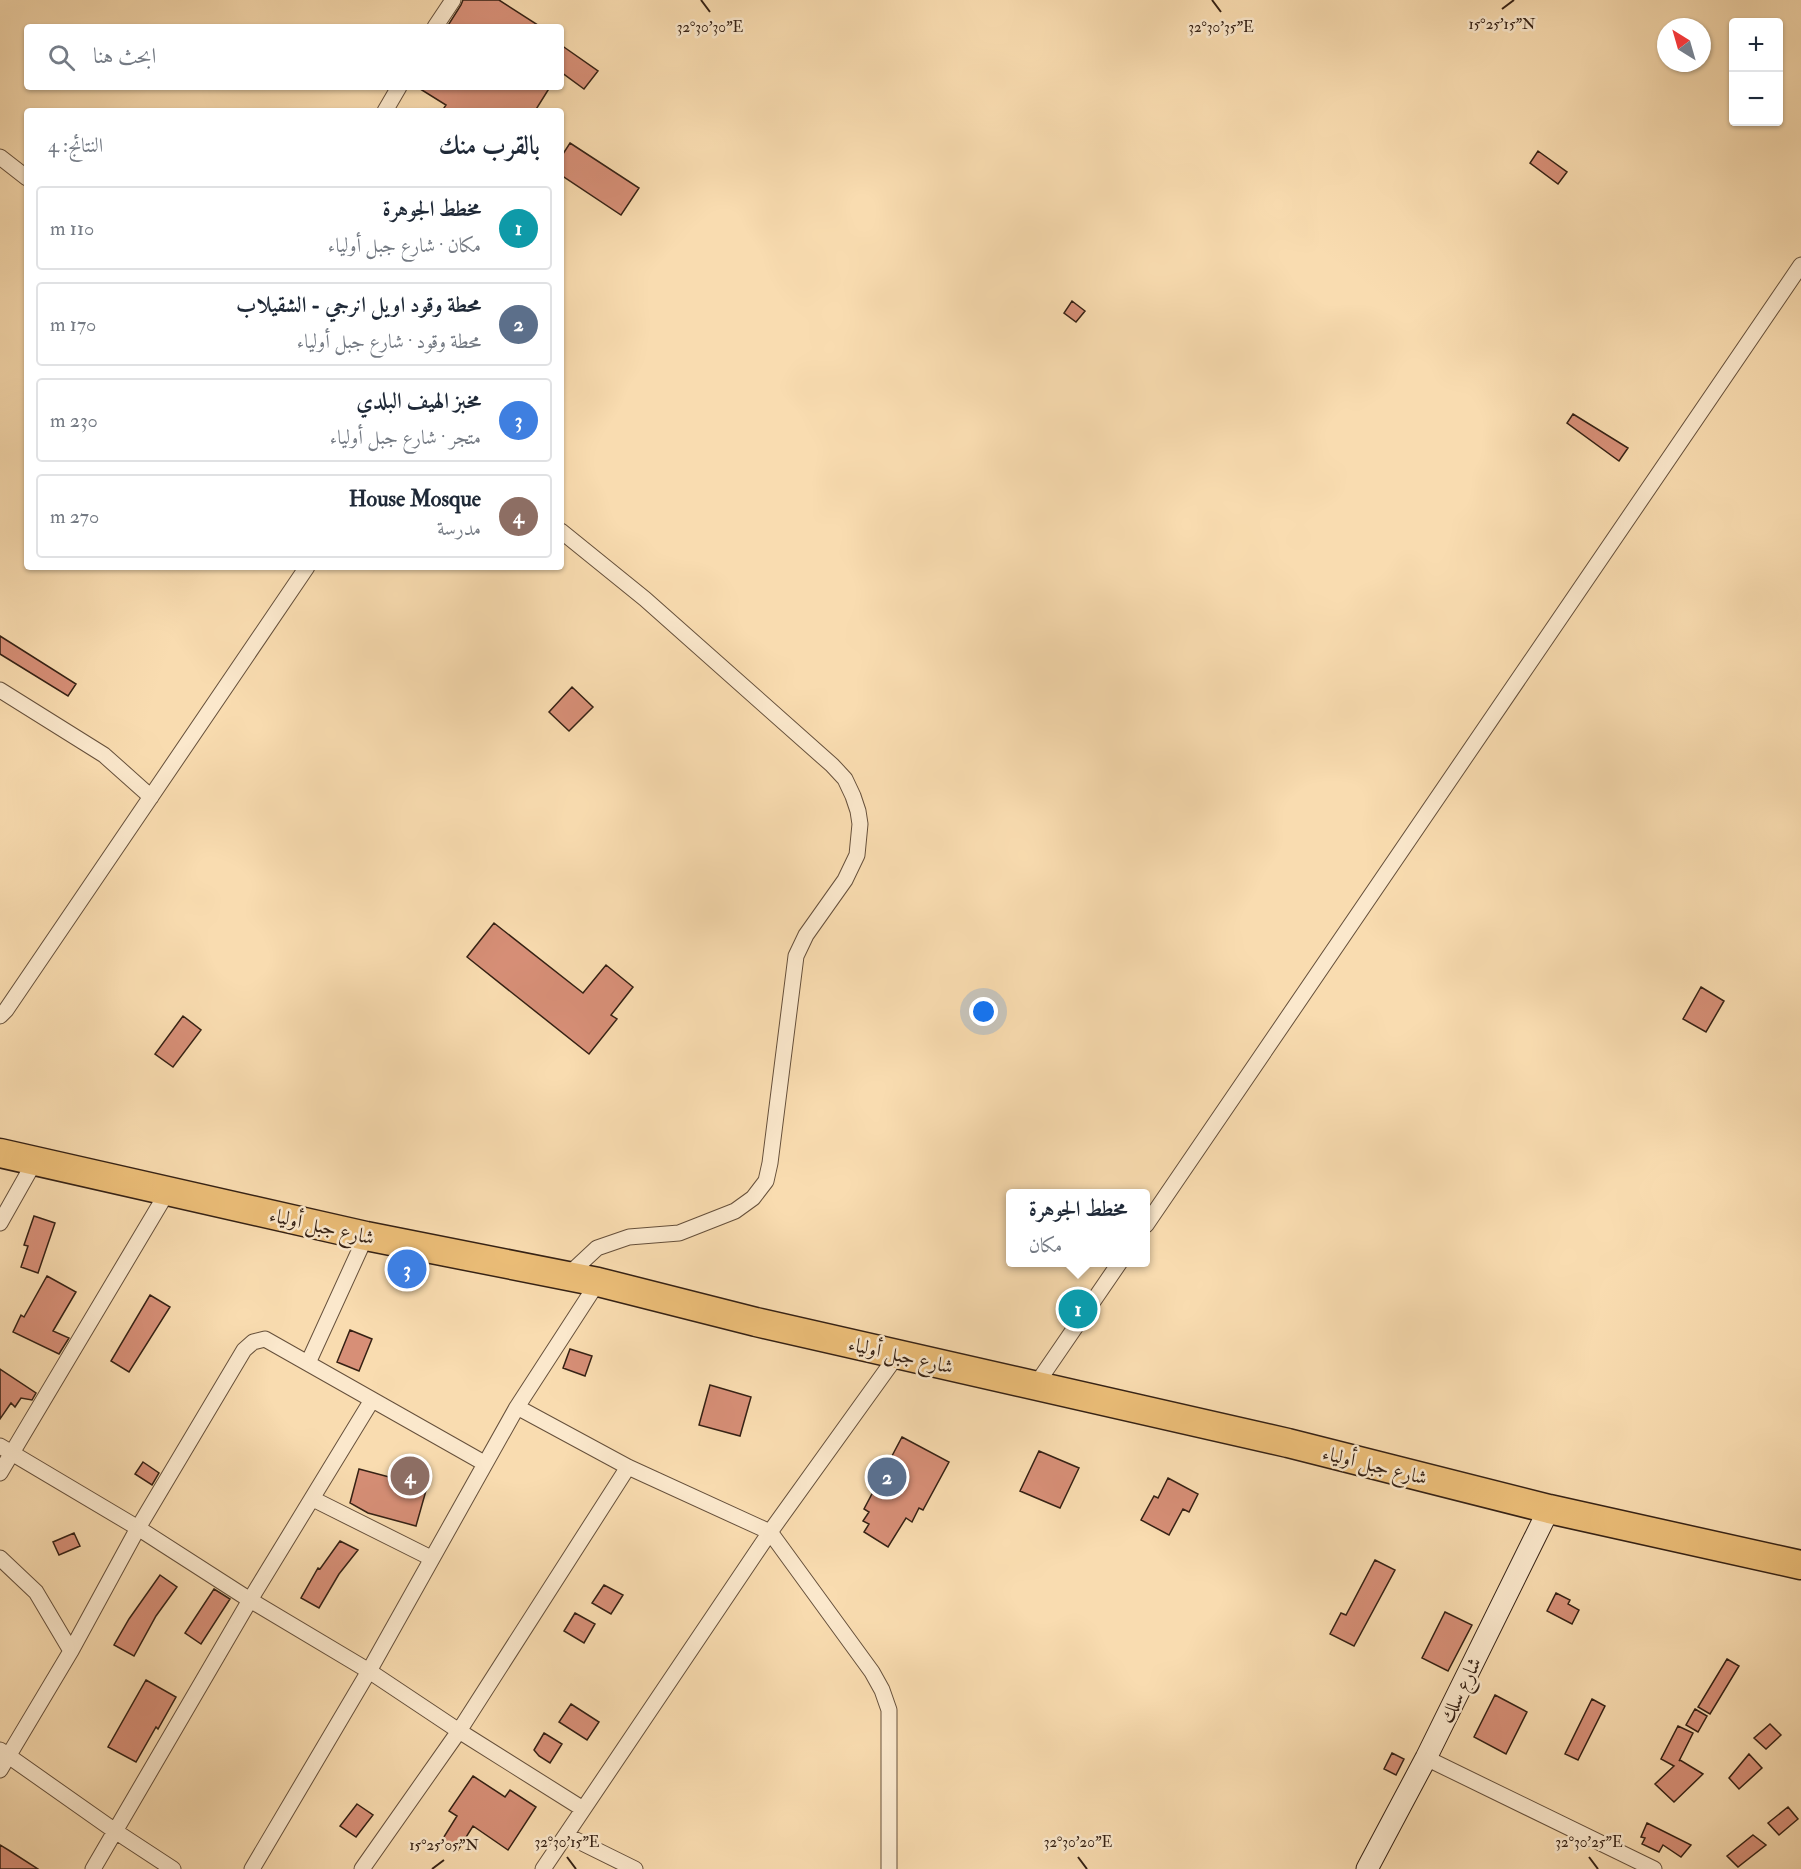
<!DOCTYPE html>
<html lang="ar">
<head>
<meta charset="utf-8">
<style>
  body { margin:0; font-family:"IM FELL Double Pica",Amiri,serif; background:#f6f6f7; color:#1f2937; direction:rtl }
  .controls { position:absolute; right:18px; top:18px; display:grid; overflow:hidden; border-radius:6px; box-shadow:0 2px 4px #0004 }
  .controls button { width:54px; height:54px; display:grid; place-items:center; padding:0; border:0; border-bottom:2px solid #e0e1e3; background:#fff; color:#1f2937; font:30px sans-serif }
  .compass { position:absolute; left:1657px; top:18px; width:54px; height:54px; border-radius:50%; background:#fff; box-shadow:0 2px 4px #0004; rotate:323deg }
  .you { position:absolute; left:984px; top:1012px; width:21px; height:21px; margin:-15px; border:4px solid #fff; border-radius:50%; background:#1a73e8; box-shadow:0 0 0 9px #1a73e833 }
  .badge { display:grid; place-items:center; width:39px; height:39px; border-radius:50%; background:#8f2418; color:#fff; font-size:20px; font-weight:700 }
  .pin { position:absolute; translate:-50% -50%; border:3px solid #fff; box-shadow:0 2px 6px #0006 }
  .popup { position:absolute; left:1006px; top:1189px; width:144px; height:78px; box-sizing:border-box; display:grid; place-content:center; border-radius:6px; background:#fff; filter:drop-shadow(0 2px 4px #0005); font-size:20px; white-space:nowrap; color:#747a83 }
  .popup b { font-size:22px; color:#1f2937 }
  .popup::after { content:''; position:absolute; left:50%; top:100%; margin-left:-12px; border:12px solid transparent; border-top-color:#fff }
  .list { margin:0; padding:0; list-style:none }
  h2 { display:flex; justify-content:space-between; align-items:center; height:78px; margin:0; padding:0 24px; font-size:26px }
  h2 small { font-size:20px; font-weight:400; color:#747a83 }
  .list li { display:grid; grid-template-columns:39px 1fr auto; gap:18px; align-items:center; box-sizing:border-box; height:84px; margin:0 12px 12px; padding:0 12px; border:2px solid #e0e1e3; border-radius:6px }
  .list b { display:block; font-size:22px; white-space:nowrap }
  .list p { margin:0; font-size:20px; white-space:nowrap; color:#747a83 }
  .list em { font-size:20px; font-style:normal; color:#747a83 }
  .icon { flex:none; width:33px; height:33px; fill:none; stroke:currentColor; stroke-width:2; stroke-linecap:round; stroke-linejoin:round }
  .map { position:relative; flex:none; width:1801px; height:1869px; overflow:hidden; direction:ltr }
  .search { position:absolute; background:#fff; box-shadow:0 2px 4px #0004; left:24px; top:24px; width:540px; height:66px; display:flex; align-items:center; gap:15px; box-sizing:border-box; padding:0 21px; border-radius:6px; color:#747a83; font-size:22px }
  .panel { position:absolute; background:#fff; box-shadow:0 2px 4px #0004; left:24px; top:108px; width:540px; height:462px; border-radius:6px; direction:rtl }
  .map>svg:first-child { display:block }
  .building { fill:#d78f77; stroke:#352114; stroke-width:1.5 }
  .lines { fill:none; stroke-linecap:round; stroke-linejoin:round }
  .street-casing { stroke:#66503b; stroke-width:17 }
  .secondary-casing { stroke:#352114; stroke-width:23 }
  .highway-casing { stroke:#352114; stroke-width:31 }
  .street { stroke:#fbe8cc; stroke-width:15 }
  .secondary { stroke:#fbe8cc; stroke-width:21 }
  .highway { stroke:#ecbe78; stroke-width:28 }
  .ticks { fill:none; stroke:#352114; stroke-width:2 }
  .labels { text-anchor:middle; stroke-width:5; stroke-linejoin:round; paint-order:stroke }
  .street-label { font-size:20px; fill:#352114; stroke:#fbe8cc }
  .ticks-label { font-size:15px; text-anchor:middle; fill:#352114; stroke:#fbe8cc; stroke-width:5; stroke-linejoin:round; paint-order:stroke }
</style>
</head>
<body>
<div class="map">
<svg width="1801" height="1869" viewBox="0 0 1801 1869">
  <rect width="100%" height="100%" fill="#f9dcb0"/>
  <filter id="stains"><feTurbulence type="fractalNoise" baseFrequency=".00333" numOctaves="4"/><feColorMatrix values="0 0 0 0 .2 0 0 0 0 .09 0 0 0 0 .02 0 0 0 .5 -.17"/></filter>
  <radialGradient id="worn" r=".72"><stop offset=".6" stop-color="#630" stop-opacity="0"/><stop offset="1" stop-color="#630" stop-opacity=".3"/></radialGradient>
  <path class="building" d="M463 0H499L541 27H447L461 5Z
    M561 45 598 71 584 89 561 72Z
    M417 87H550L535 111H442L446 105Z
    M570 143 639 188 621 215 561 175V157Z
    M1538 151 1567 172 1558 184 1530 163Z
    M1072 301 1085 311 1076 322 1064 313Z
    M1573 414 1628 448 1619 461 1567 423Z
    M0 636 76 684 68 696 0 654Z
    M572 687 593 707 569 731 549 712Z
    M494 923 583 993 606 965 633 987 611 1015 617 1019 589 1054 467 957Z
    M1701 987 1724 1001 1706 1032 1683 1019Z
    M183 1016 201 1030 173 1067 155 1054Z
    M34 1216 55 1223 38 1273 21 1267 28 1246 24 1245Z
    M47 1276 76 1292 53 1331 69 1338 59 1354 13 1332 21 1315 24 1317Z
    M150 1295 170 1307 129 1372 111 1361Z
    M350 1330 372 1339 359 1371 337 1362Z
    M570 1349 592 1356 585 1376 563 1368Z
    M0 1369 36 1393 32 1400 21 1398 15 1407 11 1403 0 1419Z
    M710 1385 751 1397 740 1436 699 1425Z
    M902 1437 949 1462 923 1510 919 1508 912 1522 906 1518 888 1547 864 1532 869 1524 863 1521 869 1512 864 1509Z
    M1039 1451 1079 1468 1060 1508 1020 1491Z
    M143 1462 159 1473 152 1485 135 1474Z
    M359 1469 427 1487 416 1526 368 1513 350 1503Z
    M1168 1478 1198 1494 1189 1512 1183 1509 1169 1535 1141 1520 1154 1496 1158 1498Z
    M74 1533 80 1546 59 1555 53 1542Z
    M340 1541 358 1550 339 1574 319 1608 301 1598 318 1568 320 1569Z
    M1375 1560 1395 1570 1354 1646 1330 1634 1341 1613 1346 1615Z
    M160 1575 177 1587 156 1616 134 1656 114 1645 129 1619Z
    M604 1585 623 1595 611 1614 592 1603Z
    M214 1589 230 1599 201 1644 185 1633Z
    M1556 1593 1570 1600 1568 1604 1579 1610 1572 1624 1547 1611Z
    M1445 1612 1472 1625 1448 1671 1422 1658Z
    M575 1613 595 1624 584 1643 564 1631Z
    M1727 1659 1739 1666 1710 1714 1698 1707Z
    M146 1680 176 1697 158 1729 156 1727 136 1762 108 1747Z
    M1495 1695 1527 1712 1506 1754 1474 1737Z
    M1592 1699 1605 1706 1578 1760 1565 1754Z
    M571 1704 599 1722 587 1740 559 1722Z
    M1695 1709 1707 1716 1698 1732 1686 1725Z
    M1770 1724 1781 1735 1766 1749 1754 1738Z
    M1678 1726 1693 1733 1679 1761 1680 1760 1703 1774 1674 1802 1655 1784 1674 1766 1661 1759Z
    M544 1733 562 1744 550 1763 539 1756 534 1750Z
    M1392 1753 1404 1759 1396 1775 1384 1769Z
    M1749 1754 1762 1768 1739 1789 1729 1778Z
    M473 1776 505 1797 510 1790 536 1807 508 1850 473 1826 458 1850 442 1840 457 1816 449 1811Z
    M357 1804 373 1815 356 1837 340 1826Z
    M1788 1807 1798 1819 1779 1835 1768 1823Z
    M1647 1823 1691 1845 1681 1857 1663 1845 1659 1852 1642 1844 1645 1838 1641 1837Z
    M1753 1835 1766 1845 1738 1867 1727 1856Z
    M0 1845 10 1851 38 1869H0Z"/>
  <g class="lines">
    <defs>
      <path id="street" d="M435 27 453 0
        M385 111 399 87
        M0 157 27 178
        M561 531 645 599 832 765 845 779 853 796 858 811 860 824 857 855 845 880 806 935 796 956 770 1163 766 1181 753 1198 735 1211 679 1233 629 1237 597 1248 567 1276
        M0 690 104 755 151 797
        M0 1016 6 1010 307 567
        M0 1223 35 1161
        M1146 1225 1801 265
        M308 1363 366 1236
        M1035 1386 1120 1262
        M517 1407 628 1467 770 1532 872 1672 882 1690 889 1710V1869
        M0 1446 138 1528 250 1600 369 1671 459 1731 583 1809
        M0 1473 168 1191
        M313 1499 431 1558
        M0 1558 36 1592 71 1651
        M0 1750 115 1831 173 1869
        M1426 1758 1654 1869
        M0 1770 71 1651 138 1528 244 1350 253 1342 265 1339 484 1463
        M566 1835 635 1869
        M93 1869 250 1600 372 1400
        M252 1869 369 1671 517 1407 598 1282
        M362 1869 459 1731 628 1467
        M543 1869 770 1532 898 1354"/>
      <path id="secondary" d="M1367 1869 1426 1758 1549 1509"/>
      <path id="highway" d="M0 1153 366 1236 598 1282 756 1322 1288 1443 1549 1509 1801 1565"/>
    </defs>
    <use href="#street" class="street-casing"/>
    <use href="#secondary" class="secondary-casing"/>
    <use href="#highway" class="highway-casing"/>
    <use href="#street" class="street"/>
    <use href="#secondary" class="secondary"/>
    <use href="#highway" class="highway"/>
  </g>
  <path class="ticks" d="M701 0 710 12M1212 0 1221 12M1502 9 1514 0M567 1857 576 1869M1078 1857 1087 1869M1589 1857 1598 1869M432 1869 444 1860"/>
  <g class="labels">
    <g class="street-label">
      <text transform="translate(322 1226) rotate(13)" y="7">شارع جبل أولياء</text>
      <text transform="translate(901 1355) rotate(13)" y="7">شارع جبل أولياء</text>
      <text transform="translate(1375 1465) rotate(14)" y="7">شارع جبل أولياء</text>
      <text transform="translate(1460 1690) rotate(-64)" y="7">شارع سلك</text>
    </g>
  </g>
  <g class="ticks-label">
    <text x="1502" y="29">15°25'15"N</text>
    <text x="710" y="32">32°30'30"E</text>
    <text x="1221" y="32">32°30'35"E</text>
    <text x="567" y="1847">32°30'15"E</text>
    <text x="1078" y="1847">32°30'20"E</text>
    <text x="1589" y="1847">32°30'25"E</text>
    <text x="444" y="1850">15°25'05"N</text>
  </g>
  <rect width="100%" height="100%" filter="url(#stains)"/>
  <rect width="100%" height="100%" fill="url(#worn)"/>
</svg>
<div class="controls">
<button>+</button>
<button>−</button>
</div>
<svg class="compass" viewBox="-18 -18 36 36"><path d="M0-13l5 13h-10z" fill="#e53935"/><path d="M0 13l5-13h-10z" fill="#747a83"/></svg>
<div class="you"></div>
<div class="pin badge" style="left:1078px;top:1309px;background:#0f9aa8">1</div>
<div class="popup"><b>مخطط الجوهرة</b>مكان</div>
<div class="pin badge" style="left:887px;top:1477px;background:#5c6f8a">2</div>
<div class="pin badge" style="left:407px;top:1269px;background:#3f7fe0">3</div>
<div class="pin badge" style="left:410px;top:1476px;background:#8d6e63">4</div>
<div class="search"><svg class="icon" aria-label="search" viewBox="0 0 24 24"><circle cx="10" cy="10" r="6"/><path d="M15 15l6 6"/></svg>ابحث هنا</div>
<section class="panel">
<h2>بالقرب منك<small>النتائج: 4</small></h2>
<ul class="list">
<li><span class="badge" style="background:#0f9aa8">1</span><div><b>مخطط الجوهرة</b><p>مكان · شارع جبل أولياء</p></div><em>110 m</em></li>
<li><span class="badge" style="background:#5c6f8a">2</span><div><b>محطة وقود اويل انرجي - الشقيلاب</b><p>محطة وقود · شارع جبل أولياء</p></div><em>170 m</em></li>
<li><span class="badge" style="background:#3f7fe0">3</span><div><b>مخبز الهيف البلدي</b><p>متجر · شارع جبل أولياء</p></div><em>230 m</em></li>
<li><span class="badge" style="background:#8d6e63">4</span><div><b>House Mosque</b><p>مدرسة</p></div><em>270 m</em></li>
</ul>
</section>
</div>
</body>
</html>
